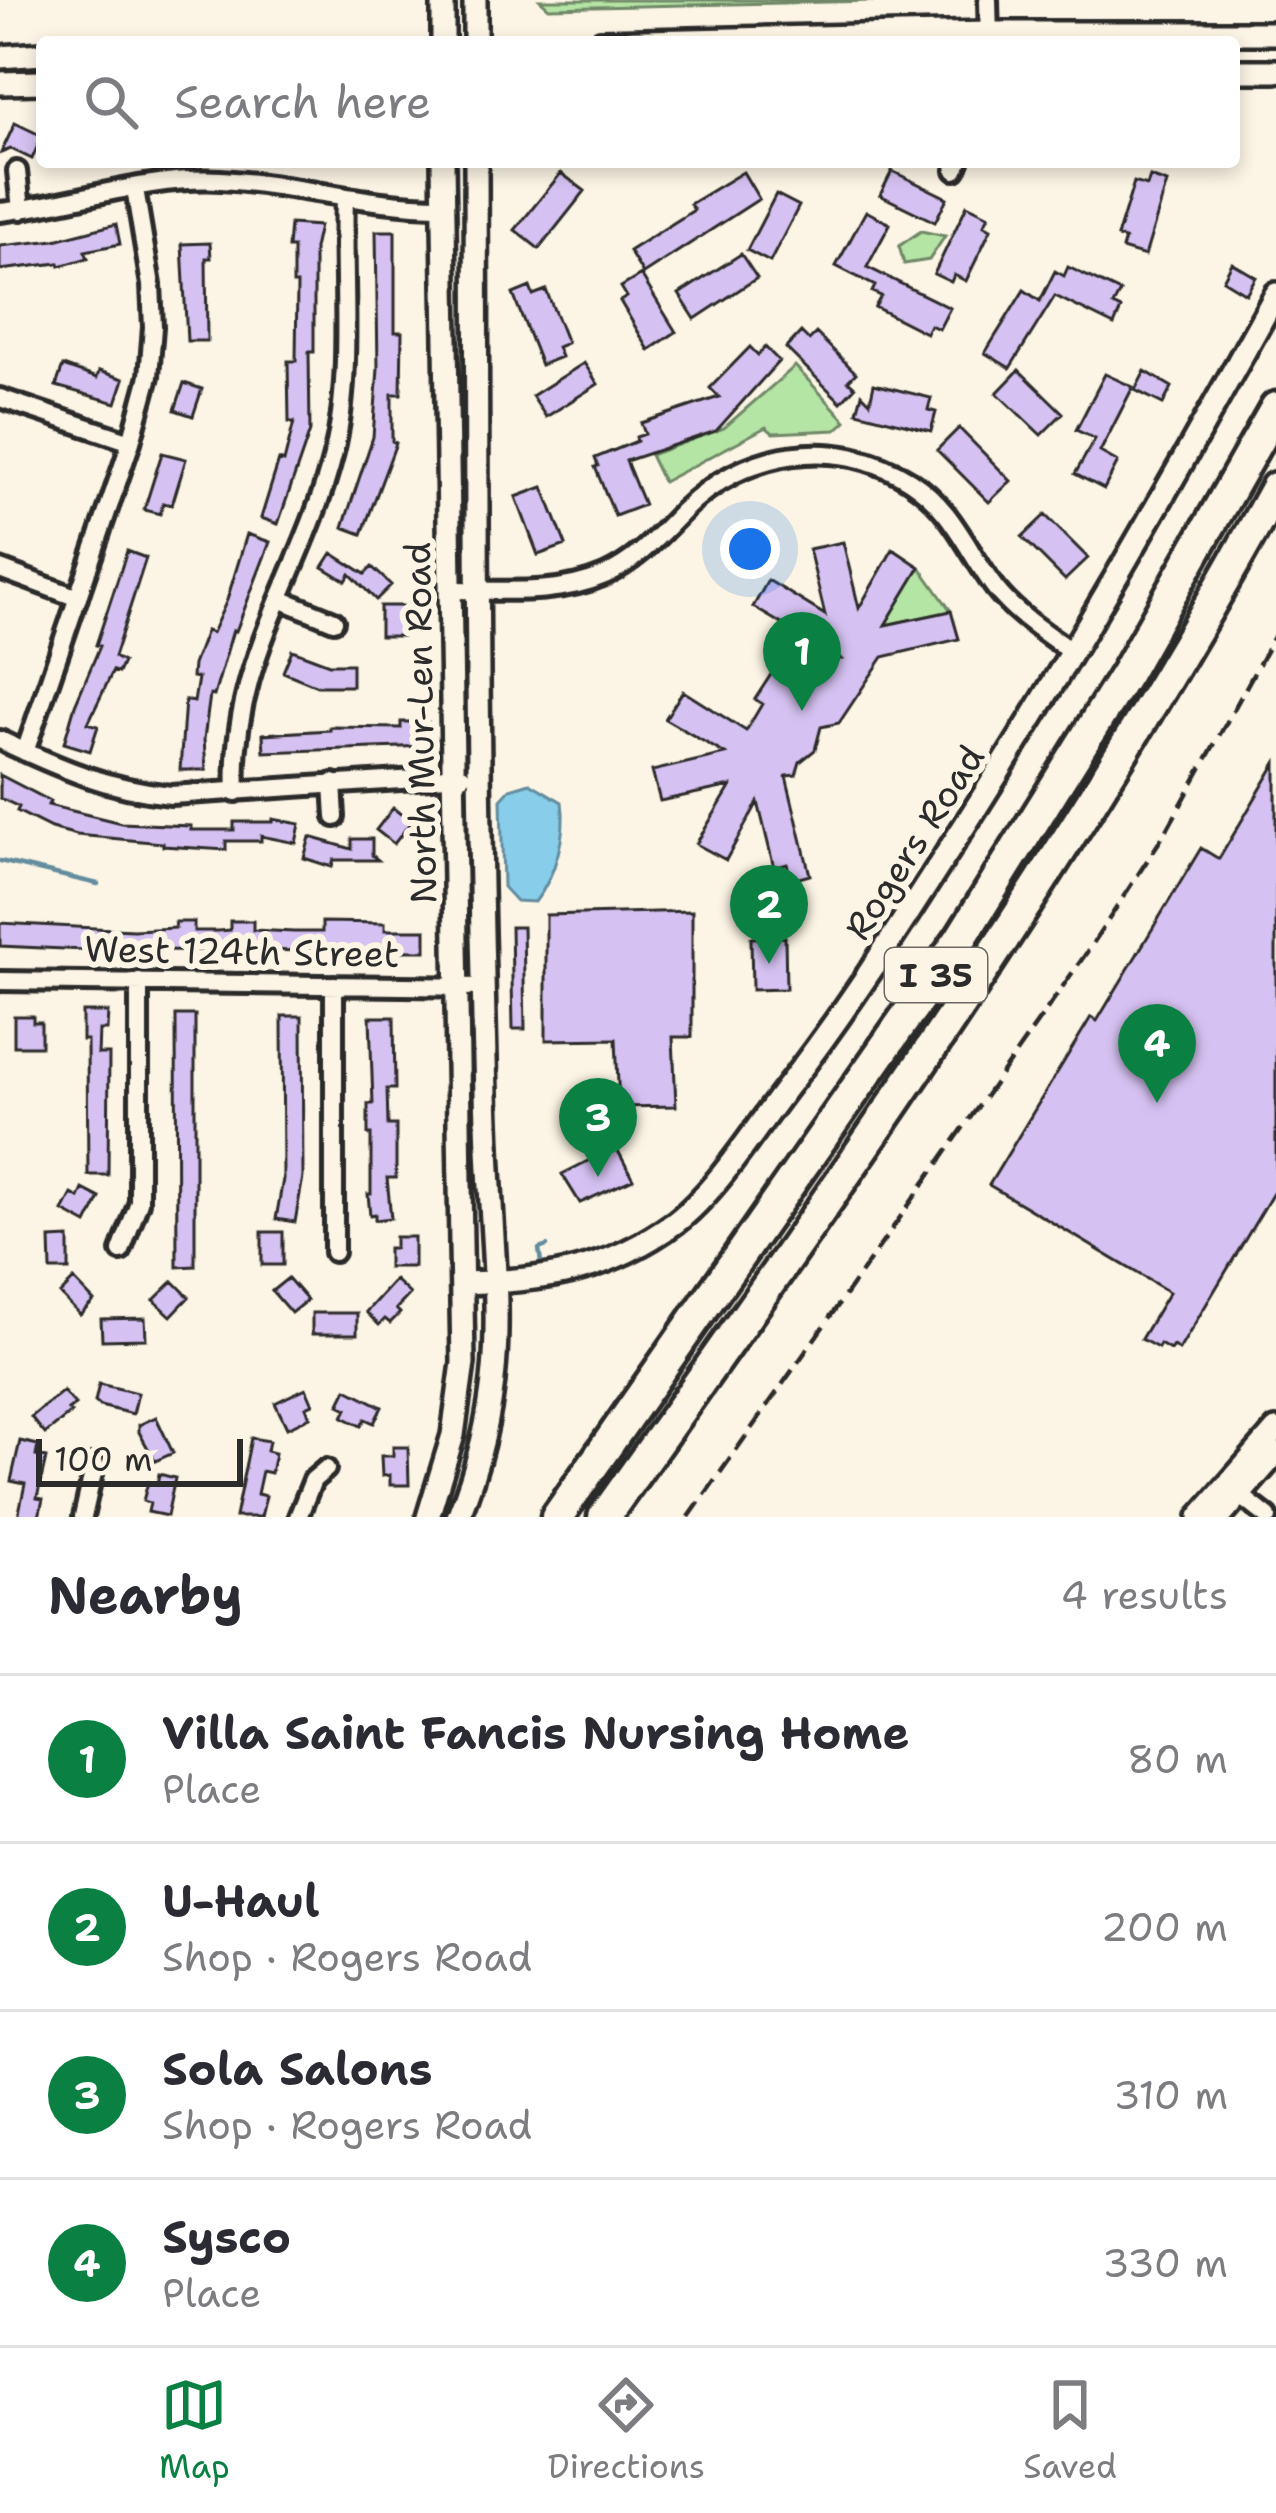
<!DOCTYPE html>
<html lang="en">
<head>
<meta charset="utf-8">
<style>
  body { margin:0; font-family:"Shantell Sans",sans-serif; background:#f7f7f7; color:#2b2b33 }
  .scale { position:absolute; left:36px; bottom:30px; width:207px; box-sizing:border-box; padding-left:12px; border:6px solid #2b2b2b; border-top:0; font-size:33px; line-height:42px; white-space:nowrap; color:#2b2b2b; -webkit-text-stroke:9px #fcf5e5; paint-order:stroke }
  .you { position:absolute; left:750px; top:549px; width:42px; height:42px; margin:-30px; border:9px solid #fff; border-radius:50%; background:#1a73e8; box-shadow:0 0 0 18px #1a73e833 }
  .badge { display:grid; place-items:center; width:78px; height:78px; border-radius:50%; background:#0b8043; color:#fff; font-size:39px; font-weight:700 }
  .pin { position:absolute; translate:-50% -99px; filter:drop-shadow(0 3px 6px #0008) }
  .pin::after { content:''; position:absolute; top:63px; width:42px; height:36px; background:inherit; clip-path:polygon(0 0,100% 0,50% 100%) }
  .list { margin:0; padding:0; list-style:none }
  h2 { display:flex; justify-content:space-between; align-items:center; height:156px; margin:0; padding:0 48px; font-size:51px }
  h2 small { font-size:39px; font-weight:400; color:#7c7c81 }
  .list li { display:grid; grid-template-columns:78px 1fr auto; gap:36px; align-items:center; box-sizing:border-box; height:168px; padding:0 48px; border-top:3px solid #e1e1e2 }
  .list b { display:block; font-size:45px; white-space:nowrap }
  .list p { margin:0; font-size:39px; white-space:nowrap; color:#7c7c81 }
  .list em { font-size:39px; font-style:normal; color:#7c7c81 }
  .icon { flex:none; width:66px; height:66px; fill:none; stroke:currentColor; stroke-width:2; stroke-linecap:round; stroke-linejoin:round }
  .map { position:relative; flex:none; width:1276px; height:1517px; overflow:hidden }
  .search { position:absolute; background:#fff; box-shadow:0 6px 18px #0003; left:36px; right:36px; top:36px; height:132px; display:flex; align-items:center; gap:30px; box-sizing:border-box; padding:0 42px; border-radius:12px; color:#7c7c81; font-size:45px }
  .sheet { height:828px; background:#fff }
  nav { display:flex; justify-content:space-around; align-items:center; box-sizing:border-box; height:168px; border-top:3px solid #e1e1e2; background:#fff; font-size:33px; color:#7c7c81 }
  nav a { display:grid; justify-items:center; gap:6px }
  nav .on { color:#0b8043 }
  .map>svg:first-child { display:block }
  .green { fill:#b5e5a4; stroke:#708868; stroke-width:3 }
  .water { fill:#88cdea; stroke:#638c9e; stroke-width:3 }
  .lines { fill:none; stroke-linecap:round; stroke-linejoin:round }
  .stream { stroke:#638c9e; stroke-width:4.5 }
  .building { fill:#d6c2f2; stroke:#2b2b2b; stroke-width:3 }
  .street-casing { stroke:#2b2b2b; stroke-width:26 }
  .secondary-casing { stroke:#2b2b2b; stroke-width:30 }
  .highway-casing { stroke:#2b2b2b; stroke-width:39 }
  .street { stroke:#fcf5e5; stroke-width:16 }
  .secondary { stroke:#fcf5e5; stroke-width:21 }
  .highway { stroke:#fcf5e5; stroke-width:30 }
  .rail { stroke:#2b2b2b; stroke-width:4.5; stroke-dasharray:18 9; stroke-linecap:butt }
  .labels { text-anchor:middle; stroke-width:12; stroke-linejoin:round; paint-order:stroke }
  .shield { fill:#fcf5e5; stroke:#6a6863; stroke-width:3 }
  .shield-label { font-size:33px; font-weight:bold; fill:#2b2b2b }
  .street-label { font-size:36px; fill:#2b2b2b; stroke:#fcf5e5 }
</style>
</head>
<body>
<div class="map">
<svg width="1276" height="1517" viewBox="0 0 1276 1517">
  <rect width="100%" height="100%" fill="#fcf5e5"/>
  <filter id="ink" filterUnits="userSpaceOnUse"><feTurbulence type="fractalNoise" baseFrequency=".00833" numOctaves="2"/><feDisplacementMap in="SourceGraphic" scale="24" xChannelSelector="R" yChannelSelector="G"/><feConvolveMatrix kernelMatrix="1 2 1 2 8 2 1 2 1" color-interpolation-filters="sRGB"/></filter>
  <g filter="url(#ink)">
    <path class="green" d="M540 0H921L549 8Z
      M921 231 945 236 929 260 904 264 899 246Z
      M795 366 846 421 836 430 773 433 766 427 663 482 650 455 724 428Z
      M920 567 951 611 885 625Z"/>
    <path class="water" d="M530 783 562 802C567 833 555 877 535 902L516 901 503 887 501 799 510 789Z"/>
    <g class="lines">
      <path class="stream" d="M0 861 98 884
        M541 1263 539 1249 547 1246"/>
    </g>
    <path class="building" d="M15 123 42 136 32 159 11 149 1 153Z
      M892 171 947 198 935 222 880 195Z
      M743 172 759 199 643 274 629 251 694 210 690 204Z
      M561 173 585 191 539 249 515 230Z
      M1150 177 1167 183 1145 256 1122 249 1125 239 1117 237 1134 182 1147 186Z
      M776 194 799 206 770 262 747 250Z
      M967 205 989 216 984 225 991 229 966 281 954 275 951 282 934 274Z
      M866 211 890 224 867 267 950 308 939 329 930 325 926 333 875 307 881 296 872 292 875 286 836 266Z
      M116 224 120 244 85 251 88 258 60 266 59 263 0 270V246L55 240Z
      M290 224 319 226 314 249V352H309L310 431 278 524 261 518 279 460 284 462 294 422H289L288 361H296L297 284H293V248H288Z
      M376 231H395V332H402L401 394H392V441L396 443 362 534 343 527 373 437 378 368Z
      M210 243 211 258H206L207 341H187L182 244Z
      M741 254 757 278 695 319 679 294Z
      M1232 263 1256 277 1246 294 1223 280Z
      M1068 267 1120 292 1113 305 1121 309 1114 325 1055 296 1010 368 985 353 1024 290 1040 301 1055 271 1064 276Z
      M641 275 676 332 649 350 620 301 627 297 621 287Z
      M530 287 533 295 546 290 567 343 557 347 561 357 541 365 513 294Z
      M801 332 809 340 816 333 856 373 848 381 855 387 841 402 786 348Z
      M750 347 758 355 765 347 779 361 716 431 626 461 644 505 615 516 595 467 598 466 595 458 637 441 636 437 645 434 641 423 719 397 710 388Z
      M584 363 598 384 546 417 532 396Z
      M63 366 97 378 99 371 124 379 116 403 56 386Z
      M1019 370 1063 413 1041 435 997 393Z
      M1145 371 1172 387 1163 404 1135 390Z
      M1105 374 1133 387 1100 452 1118 462 1104 489 1075 474 1095 439 1076 430Z
      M184 383 202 389 193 416 175 410Z
      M874 384 931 398 928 410 936 412 931 431 857 412 862 394 870 402Z
      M959 428 1011 481 989 502 937 450Z
      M162 453 186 459 172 505 163 503 160 514 144 510Z
      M543 487 566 545 538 555 516 497Z
      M1045 515 1088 558 1065 580 1022 537Z
      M247 534 270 542 236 631 233 630 214 696 210 695 204 739 206 770H180L185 700 194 702 198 678 192 677 193 665 206 631 212 633 227 600Z
      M843 542 859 608 893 549 920 567 885 625 951 611 959 639 883 657 839 723 821 727 815 750 800 762 796 775 786 776 810 875 792 880 787 864 774 868 758 802 726 860 696 844 731 786 660 801 652 771 725 754 665 719 683 691 746 731 762 704 755 699 783 656 809 670 808 661 841 659 753 607 768 580 825 615 809 549Z
      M127 551 146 558 114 657 123 662 118 673 113 671 88 723 98 726 90 751 64 743 75 705 100 646 96 645Z
      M332 553 365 574 372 567 391 585 376 600 350 574 346 581 323 567Z
      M380 606H402V636H380Z
      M292 650 329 664H352V686H317L283 672Z
      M401 722H428V746L264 752 263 734 330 730V727L401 728Z
      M1276 763V1188L1179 1350 1173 1346 1170 1350 1160 1344 1158 1348 1141 1339 1169 1292 989 1185 1091 1017 1097 1021 1201 848 1219 859Z
      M0 775 50 801 48 805 121 823 191 826V830H234V822H273V819L300 824 296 843 261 836V841H226V850L163 846V843L77 835 51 828 17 811 19 807 0 798Z
      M393 808 411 822 394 844 376 830Z
      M310 837 352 849V839H372V855L378 860H334L332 867 304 858Z
      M692 911V1037H673L676 1106 619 1107 616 1039 546 1040V915Z
      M230 921H253V930L294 932H322V922L385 923V930H426V951L86 950 0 946V923L133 930 175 928V922H194V931H218L230 930Z
      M511 927H523L525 1029H513Z
      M785 937 786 989 752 990 751 938Z
      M82 1012H108L107 1030H99L98 1054H109L108 1175H88L87 1040H82Z
      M176 1015H195V1266L177 1267Z
      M14 1016H33V1022H41V1046H14Z
      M282 1016H302L303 1177 295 1222 276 1219 283 1179Z
      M370 1017H394L395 1089H387L388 1125H396V1178H387L391 1218 375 1220V1214L370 1215 368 1194H371V1134H368V1104H373Z
      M616 1147 633 1179 580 1203 562 1174Z
      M83 1189 100 1198 87 1224 63 1211 72 1194 79 1198Z
      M262 1232H283V1265H262Z
      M395 1237H414V1267H388V1248H395Z
      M69 1238V1270H51L50 1239Z
      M288 1278 307 1300 291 1313 272 1291Z
      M74 1280 94 1301 80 1315 60 1294Z
      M395 1280 410 1294 396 1309 400 1313 390 1323 385 1319 379 1325 366 1312Z
      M173 1281 189 1297 171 1316 154 1300Z
      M312 1313H357V1334H312Z
      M145 1318 146 1339 102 1340 101 1319Z
      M99 1384 138 1393 133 1414 100 1406 95 1402Z
      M306 1388 313 1404 306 1407 310 1417 287 1428 275 1403Z
      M347 1389 382 1407 374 1423 365 1419 361 1426 343 1417 347 1409 339 1405Z
      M63 1391 75 1405 68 1410 71 1413 45 1434 31 1417Z
      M156 1417 173 1453 155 1461 139 1432V1425Z
      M251 1438 269 1441 267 1451 275 1453 271 1473 262 1471 257 1494 266 1496 261 1517H235Z
      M20 1441 38 1445 36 1456 46 1458 37 1498 43 1499 39 1517H18L25 1484 11 1481Z
      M393 1447H408L409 1485H390V1475L382 1476 381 1456H393Z
      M159 1474 175 1478 167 1516 148 1512 150 1503 143 1501 148 1482 157 1484Z"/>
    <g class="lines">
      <defs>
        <path id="street" d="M988 0 989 41
          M955 170 959 162
          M17 171 21 210
          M0 212C73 204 147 176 221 180 295 184 368 206 443 206
          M0 398 131 442
          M0 569 78 598
          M451 590C503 590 557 596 605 575 638 560 658 536 683 511 744 450 836 434 910 481 953 509 966 549 995 588 1016 615 1046 633 1073 653
          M280 599 334 621
          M0 740C57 767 107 789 171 795L462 776
          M25 752 131 442 149 376 153 327 151 285 135 189
          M333 783 335 817
          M236 792C229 663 304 572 334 452 353 376 342 277 345 197
          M0 981 483 987
          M334 985V1252
          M121 1251 139 1202V982
          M1231 1488 1268 1517
          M83 1517 95 1464
          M298 1517 313 1480 326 1469"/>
        <path id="secondary" d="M443 0V42
          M475 0V42
          M601 42 989 33H1276
          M0 57 42 54
          M1234 71H1276
          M0 83 42 82
          M463 1283C545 1281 608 1272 676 1222 718 1190 757 1125 791 1082 848 1008 899 928 949 850 1066 669 1172 482 1276 294
          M428 1517 453 1435 463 1363 443 162
          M458 1517C510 1388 496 1302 489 1169 485 1091 484 1012 482 933 476 676 477 419 476 162
          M1200 1517 1276 1430
          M1220 1517 1276 1453"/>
        <path id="highway" d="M557 1517 961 938 1126 673 1276 408
          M604 1517C843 1181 1078 849 1276 488"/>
      </defs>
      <use href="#street" class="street-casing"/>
      <use href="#secondary" class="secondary-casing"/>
      <use href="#highway" class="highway-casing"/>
      <use href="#street" class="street"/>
      <use href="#secondary" class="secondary"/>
      <use href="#highway" class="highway"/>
      <path class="rail" d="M689 1517 1092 945 1167 830 1276 633"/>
    </g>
  </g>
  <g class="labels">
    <rect class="shield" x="885" y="948" width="102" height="54" rx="9"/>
    <g class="shield-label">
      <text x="936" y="987">I 35</text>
    </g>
    <g class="street-label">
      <text transform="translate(420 723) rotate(-91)" y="13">North Mur-Len Road</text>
      <text transform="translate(914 842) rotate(-57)" y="13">Rogers Road</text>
      <text transform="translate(242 951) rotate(1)" y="13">West 124th Street</text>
    </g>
  </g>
</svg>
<div class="scale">100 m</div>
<div class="you"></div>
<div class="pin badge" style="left:802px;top:711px">1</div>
<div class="pin badge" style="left:769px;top:964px">2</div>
<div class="pin badge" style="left:598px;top:1177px">3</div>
<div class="pin badge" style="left:1157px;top:1103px">4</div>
<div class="search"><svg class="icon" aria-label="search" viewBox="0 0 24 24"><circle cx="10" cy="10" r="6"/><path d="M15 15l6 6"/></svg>Search here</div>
</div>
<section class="sheet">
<h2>Nearby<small>4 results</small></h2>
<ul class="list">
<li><span class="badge">1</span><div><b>Villa Saint Fancis Nursing Home</b><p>Place</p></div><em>80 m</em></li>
<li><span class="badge">2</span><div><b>U-Haul</b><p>Shop · Rogers Road</p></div><em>200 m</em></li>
<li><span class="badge">3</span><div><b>Sola Salons</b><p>Shop · Rogers Road</p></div><em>310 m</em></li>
<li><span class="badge">4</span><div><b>Sysco</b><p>Place</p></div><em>330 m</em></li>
</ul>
</section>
<nav>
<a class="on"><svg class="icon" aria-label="map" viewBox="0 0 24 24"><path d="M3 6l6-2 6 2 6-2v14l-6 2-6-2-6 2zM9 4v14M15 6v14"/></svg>Map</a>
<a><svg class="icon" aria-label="directions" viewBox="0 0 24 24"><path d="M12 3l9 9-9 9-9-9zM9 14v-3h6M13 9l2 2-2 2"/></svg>Directions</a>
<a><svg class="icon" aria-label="saved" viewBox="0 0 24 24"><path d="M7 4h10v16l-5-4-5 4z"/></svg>Saved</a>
</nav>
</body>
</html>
